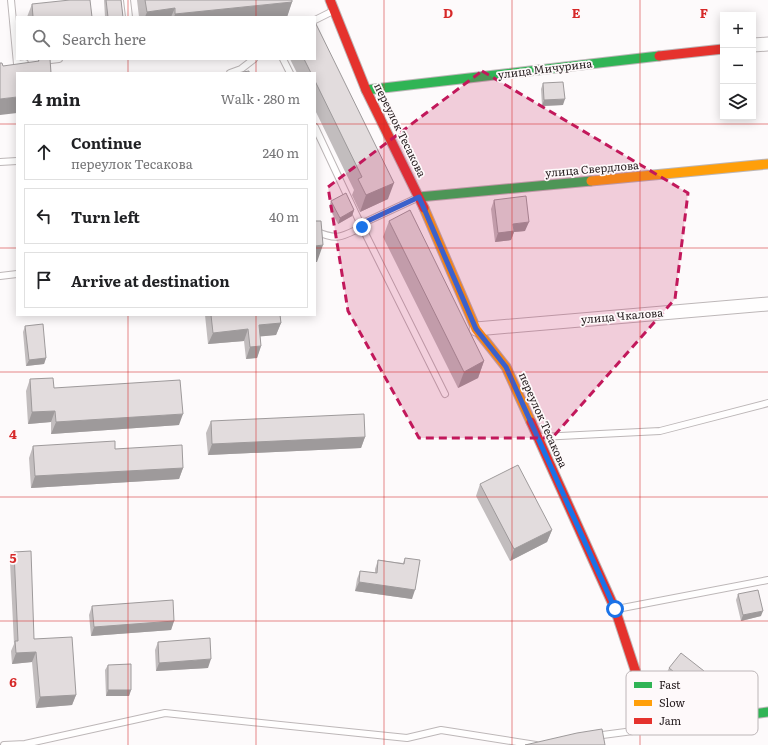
<!DOCTYPE html>
<html lang="en">
<head>
<meta charset="utf-8">
<style>
  body { margin:0; font-family:Literata,serif; background:#f2f2f2; color:#202124 }
  .controls { position:absolute; right:12px; top:12px; display:grid; overflow:hidden; border-radius:0px; box-shadow:0 2px 10px #0003 }
  .controls button { width:36px; height:36px; display:grid; place-items:center; padding:0; border:0; border-bottom:1px solid #e0e0e0; background:#fff; color:#202124; font:20px sans-serif }
  .stop { position:absolute; width:12px; height:12px; margin:-9px; border:3px solid #1a73e8; border-radius:50%; background:#fff }
  .stop.end { background:#1a73e8; border-color:#fff; box-shadow:0 1px 4px #0008 }
  .list { margin:0; padding:0; list-style:none }
  h2 { display:flex; justify-content:space-between; align-items:center; height:52px; margin:0; padding:0 16px; font-size:17px }
  h2 small { font-size:13px; font-weight:400; color:#757577 }
  .list li { display:grid; grid-template-columns:26px 1fr auto; gap:12px; align-items:center; box-sizing:border-box; height:56px; margin:0 8px 8px; padding:0 8px; border:1px solid #e0e0e0; border-radius:0px }
  .list b { display:block; font-size:15px; white-space:nowrap }
  .list p { margin:0; font-size:13px; white-space:nowrap; color:#757577 }
  .list em { font-size:13px; font-style:normal; color:#757577 }
  .icon { flex:none; width:22px; height:22px; fill:none; stroke:currentColor; stroke-width:2; stroke-linecap:round; stroke-linejoin:round }
  .map { position:relative; flex:none; width:768px; height:745px; overflow:hidden }
  .search { position:absolute; background:#fff; box-shadow:0 2px 10px #0003; left:16px; top:16px; width:300px; height:44px; display:flex; align-items:center; gap:10px; box-sizing:border-box; padding:0 14px; border-radius:0px; color:#757577; font-size:15px }
  .panel { position:absolute; background:#fff; box-shadow:0 2px 10px #0003; left:16px; top:72px; width:300px; height:244px; border-radius:0px }
  .map>svg:first-child { display:block }
  .lines { fill:none; stroke-linecap:round; stroke-linejoin:round }
  .lane-casing { stroke:#bdb7b8; stroke-width:8 }
  .street-casing { stroke:#bdb7b8; stroke-width:15 }
  .fast-casing { stroke:#bdb7b8; stroke-width:11 }
  .slow-casing { stroke:#bdb7b8; stroke-width:11 }
  .jam-casing { stroke:#bdb7b8; stroke-width:11 }
  .lane { stroke:#fffefe; stroke-width:6 }
  .street { stroke:#fffefe; stroke-width:13 }
  .fast { stroke:#30b455; stroke-width:9 }
  .slow { stroke:#ff9f0a; stroke-width:9 }
  .jam { stroke:#e5322d; stroke-width:9 }
  .wall { fill:#c2bdbe }
  .shaded-wall { fill:#9e9a9b }
  .building { fill:#e2dcdd; stroke:#9e9a9b }
  .route { stroke:#1a73e8; stroke-width:5 }
  .marked { fill:#c2185b; fill-opacity:0.2; stroke:#c2185b; stroke-width:3; stroke-dasharray:8 5; stroke-linejoin:round }
  .grid { fill:none; stroke:#d62828; stroke-width:1; stroke-opacity:0.55 }
  .labels { text-anchor:middle; stroke-width:3.5; stroke-linejoin:round; paint-order:stroke }
  .street-label { font-size:11px; fill:#241b1d; stroke:#fef9fa }
  .key { fill:#fef9fa; stroke:#bdb6b8; stroke-width:1 }
  .key-label { font-size:11px; fill:#241b1d }
  .grid-label { font-size:13px; text-anchor:middle; font-weight:bold; fill:#d62828; stroke:#fef9fa; stroke-width:3.5; stroke-linejoin:round; paint-order:stroke }
</style>
</head>
<body>
<div class="map">
<svg width="768" height="745" viewBox="0 0 768 745">
  <rect width="100%" height="100%" fill="#fdfafb"/>
  <g class="lines">
    <defs>
      <path id="lane" d="M11 0 17 64 25 63
        M127 0 129 17
        M315 20 333 11
        M283 59 290 73
        M42 61 59 59
        M230 73 241 69 254 59
        M315 127 362 227 445 394
        M0 162 17 161
        M361 224 417 198
        M315 231C338 241 341 237 362 227
        M0 276 17 274
        M540 437 660 431 768 403
        M617 609 768 580
        M595 736 656 728
        M4 745 25 744 165 713 407 738 441 730 536 745"/>
      <path id="street" d="M753 45 768 44
        M476 329 768 304"/>
      <path id="fast" d="M366 90 659 56
        M419 197 591 181
        M641 688 657 727 768 712"/>
      <path id="slow" d="M591 181 768 164
        M424 208 476 329 506 367 531 422"/>
      <path id="jam" d="M330 0 366 90 424 208
        M659 56 723 49
        M531 422 615 609 641 688"/>
    </defs>
    <use href="#lane" class="lane-casing"/>
    <use href="#street" class="street-casing"/>
    <use href="#fast" class="fast-casing"/>
    <use href="#slow" class="slow-casing"/>
    <use href="#jam" class="jam-casing"/>
    <use href="#lane" class="lane"/>
    <use href="#street" class="street"/>
    <use href="#fast" class="fast"/>
    <use href="#slow" class="slow"/>
    <use href="#jam" class="jam"/>
  </g>
  <path class="wall" d="M104 0H121L123 17H105Z
    M137 0H292V2L287 17H139Z
    M32 4 92 17H27Z
    M290 59H315L388 199 360 212 352 195 354 190 315 110V73H297Z
    M543 83 563 105 542 106 541 89Z
    M494 200 525 231 514 232 511 240 495 242 491 209Z
    M331 201 354 210 352 216 338 224 329 207Z
    M389 221 484 361 478 378 458 388 383 237Z
    M205 315H280L281 323 276 335 260 336 261 346 257 358 246 359 244 341 208 344Z
    M25 326 46 358 44 364 26 366 23 332Z
    M30 379 54 388 179 425 51 434V422L28 424 26 391Z
    M211 421 365 437 361 448 208 455 206 433Z
    M33 446 115 449 183 468 179 479 31 488 29 458Z
    M480 484 552 530 547 542 510 561 476 496Z
    M14 552 34 639 76 695 72 705 36 708 32 662 12 664 11 651 14 644 10 562Z
    M405 558 412 599 355 591 357 579 360 571 375 573V569L378 560 403 563Z
    M738 594 761 616 741 621 736 600Z
    M92 606 174 621 171 630 91 636 89 615Z
    M158 642 208 668 156 671 155 650Z
    M108 665 131 690 129 696H106L105 670Z
    M669 668 702 677 690 692 666 674Z"/>
  <path class="shaded-wall" d="M292 2 287 17H174L175 14Z
    M175 8 171 17H145L147 12Z
    M17 97V113L0 115V99Z
    M565 99 563 105 542 106 544 100Z
    M394 183 388 199 360 212 366 195Z
    M354 210 352 216 338 224 340 218Z
    M529 222 525 231 514 232 511 240 495 242 498 233 513 224Z
    M323 245 317 262H315V246Z
    M281 323 276 335 255 337 259 325Z
    M248 329 244 341 208 344 213 333Z
    M261 346 257 358 246 359 250 347Z
    M46 358 44 364 26 366 29 360Z
    M484 361 478 378 458 388 464 372Z
    M55 411 51 422 28 424 32 412Z
    M183 414 179 425 51 434 56 422Z
    M365 437 361 448 208 455 212 444Z
    M183 468 179 479 31 488 35 476Z
    M552 530 547 542 510 561 514 549Z
    M359 582 415 590 412 599 355 591Z
    M763 611 761 616 741 621 743 615Z
    M174 621 171 630 91 636 94 627Z
    M36 652 32 662 12 664 16 653Z
    M211 659 208 668 156 671 159 663Z
    M704 671 702 677 690 692 692 686Z
    M108 690H131L129 696H106Z
    M76 695 72 705 36 708 40 697Z"/>
  <path class="building" d="M70 0H90L92 17H33L32 4Z
    M106 0H121L123 17H108Z
    M145 0H292V2L175 14V8L147 12Z
    M315 22 394 183 366 195 358 179 362 177 315 81V73H311L304 59H315Z
    M38 59H50L51 73H17V97L0 99V63H2L3 66 39 61Z
    M249 71V73H237Z
    M563 82 565 99 544 100 543 83Z
    M346 193 354 210 340 218 331 201Z
    M526 196 529 222 513 224 514 231 498 233 494 200Z
    M410 210 484 361 464 372 389 221Z
    M315 221H321L323 245 315 246Z
    M211 315H280L281 323 259 325 261 346 250 347 248 329 213 333Z
    M43 324 46 358 29 360 25 326Z
    M53 378 54 388 180 380 183 414 56 422 55 411 32 412 30 379Z
    M364 414 365 437 212 444 211 421Z
    M115 441V449L182 445 183 468 35 476 33 446Z
    M518 465 552 530 514 549 480 484Z
    M31 551 34 639 72 637 76 695 40 697 36 652 16 653 15 641H18L14 552Z
    M405 558 420 560 415 590 359 582 360 571 377 573 378 560 404 564Z
    M758 590 763 611 743 615 738 594Z
    M173 600 174 621 94 627 92 606Z
    M210 638 211 659 159 663 158 642Z
    M681 653 704 671 692 686 669 668Z
    M131 664V690H108V665Z
    M602 729 605 745H525L577 733Z"/>
  <g class="lines">
    <path class="route" d="M362 227 361 224 419 197 476 329 506 367 615 609"/>
  </g>
  <path class="marked" d="M482 71 688 193 675 299 552 438H419L348 311 328 187Z"/>
  <path class="grid" d="M128 0V17M256 0V17M384 0V745M512 0V745M640 0V745M128 59V73M256 59V73M0 124H17M315 124H768M0 248H17M315 248H768M128 315V745M256 315V745M0 372H768M0 497H768M0 621H768"/>
  <g class="labels">
    <g class="street-label">
      <text transform="translate(545 69) rotate(-7)" y="4">улица Мичурина</text>
      <text transform="translate(400 130) rotate(64)" y="4">переулок Тесакова</text>
      <text transform="translate(592 169) rotate(-5)" y="4">улица Свердлова</text>
      <text transform="translate(622 316) rotate(-5)" y="4">улица Чкалова</text>
      <text transform="translate(543 420) rotate(66)" y="4">переулок Тесакова</text>
    </g>
  </g>
  <rect x="626" y="671" width="132" height="64" rx="6" class="key"/>
  <rect x="634" y="682" width="18" height="6" fill="#30b455"/>
  <rect x="634" y="700" width="18" height="6" fill="#ff9f0a"/>
  <rect x="634" y="718" width="18" height="6" fill="#e5322d"/>
  <g class="key-label">
    <text x="659" y="689">Fast</text>
    <text x="659" y="707">Slow</text>
    <text x="659" y="725">Jam</text>
  </g>
  <g class="grid-label">
    <text x="448" y="18">D</text>
    <text x="576" y="18">E</text>
    <text x="704" y="18">F</text>
    <text x="13" y="439">4</text>
    <text x="13" y="563">5</text>
    <text x="13" y="687">6</text>
  </g>
</svg>
<div class="controls">
<button>+</button>
<button>−</button>
<button><svg class="icon" aria-label="layers" viewBox="0 0 24 24"><path d="M12 4l9 5-9 5-9-5zM3 14l9 5 9-5"/></svg></button>
</div>
<div class="stop" style="left:615px;top:609px"></div>
<div class="stop end" style="left:362px;top:227px"></div>
<div class="search"><svg class="icon" aria-label="search" viewBox="0 0 24 24"><circle cx="10" cy="10" r="6"/><path d="M15 15l6 6"/></svg>Search here</div>
<section class="panel">
<h2>4 min<small>Walk · 280 m</small></h2>
<ul class="list">
<li><svg class="icon" aria-label="ahead" viewBox="0 0 24 24"><path d="M12 20V5M6 11l6-6 6 6"/></svg><div><b>Continue</b><p>переулок Тесакова</p></div><em>240 m</em></li>
<li><svg class="icon" aria-label="left" viewBox="0 0 24 24"><path d="M17 20v-9H6M10 6l-5 5 5 5"/></svg><div><b>Turn left</b></div><em>40 m</em></li>
<li><svg class="icon" aria-label="arrive" viewBox="0 0 24 24"><path d="M6 21V4h12l-3 4 3 4H6"/></svg><div><b>Arrive at destination</b></div></li>
</ul>
</section>
</div>
</body>
</html>
